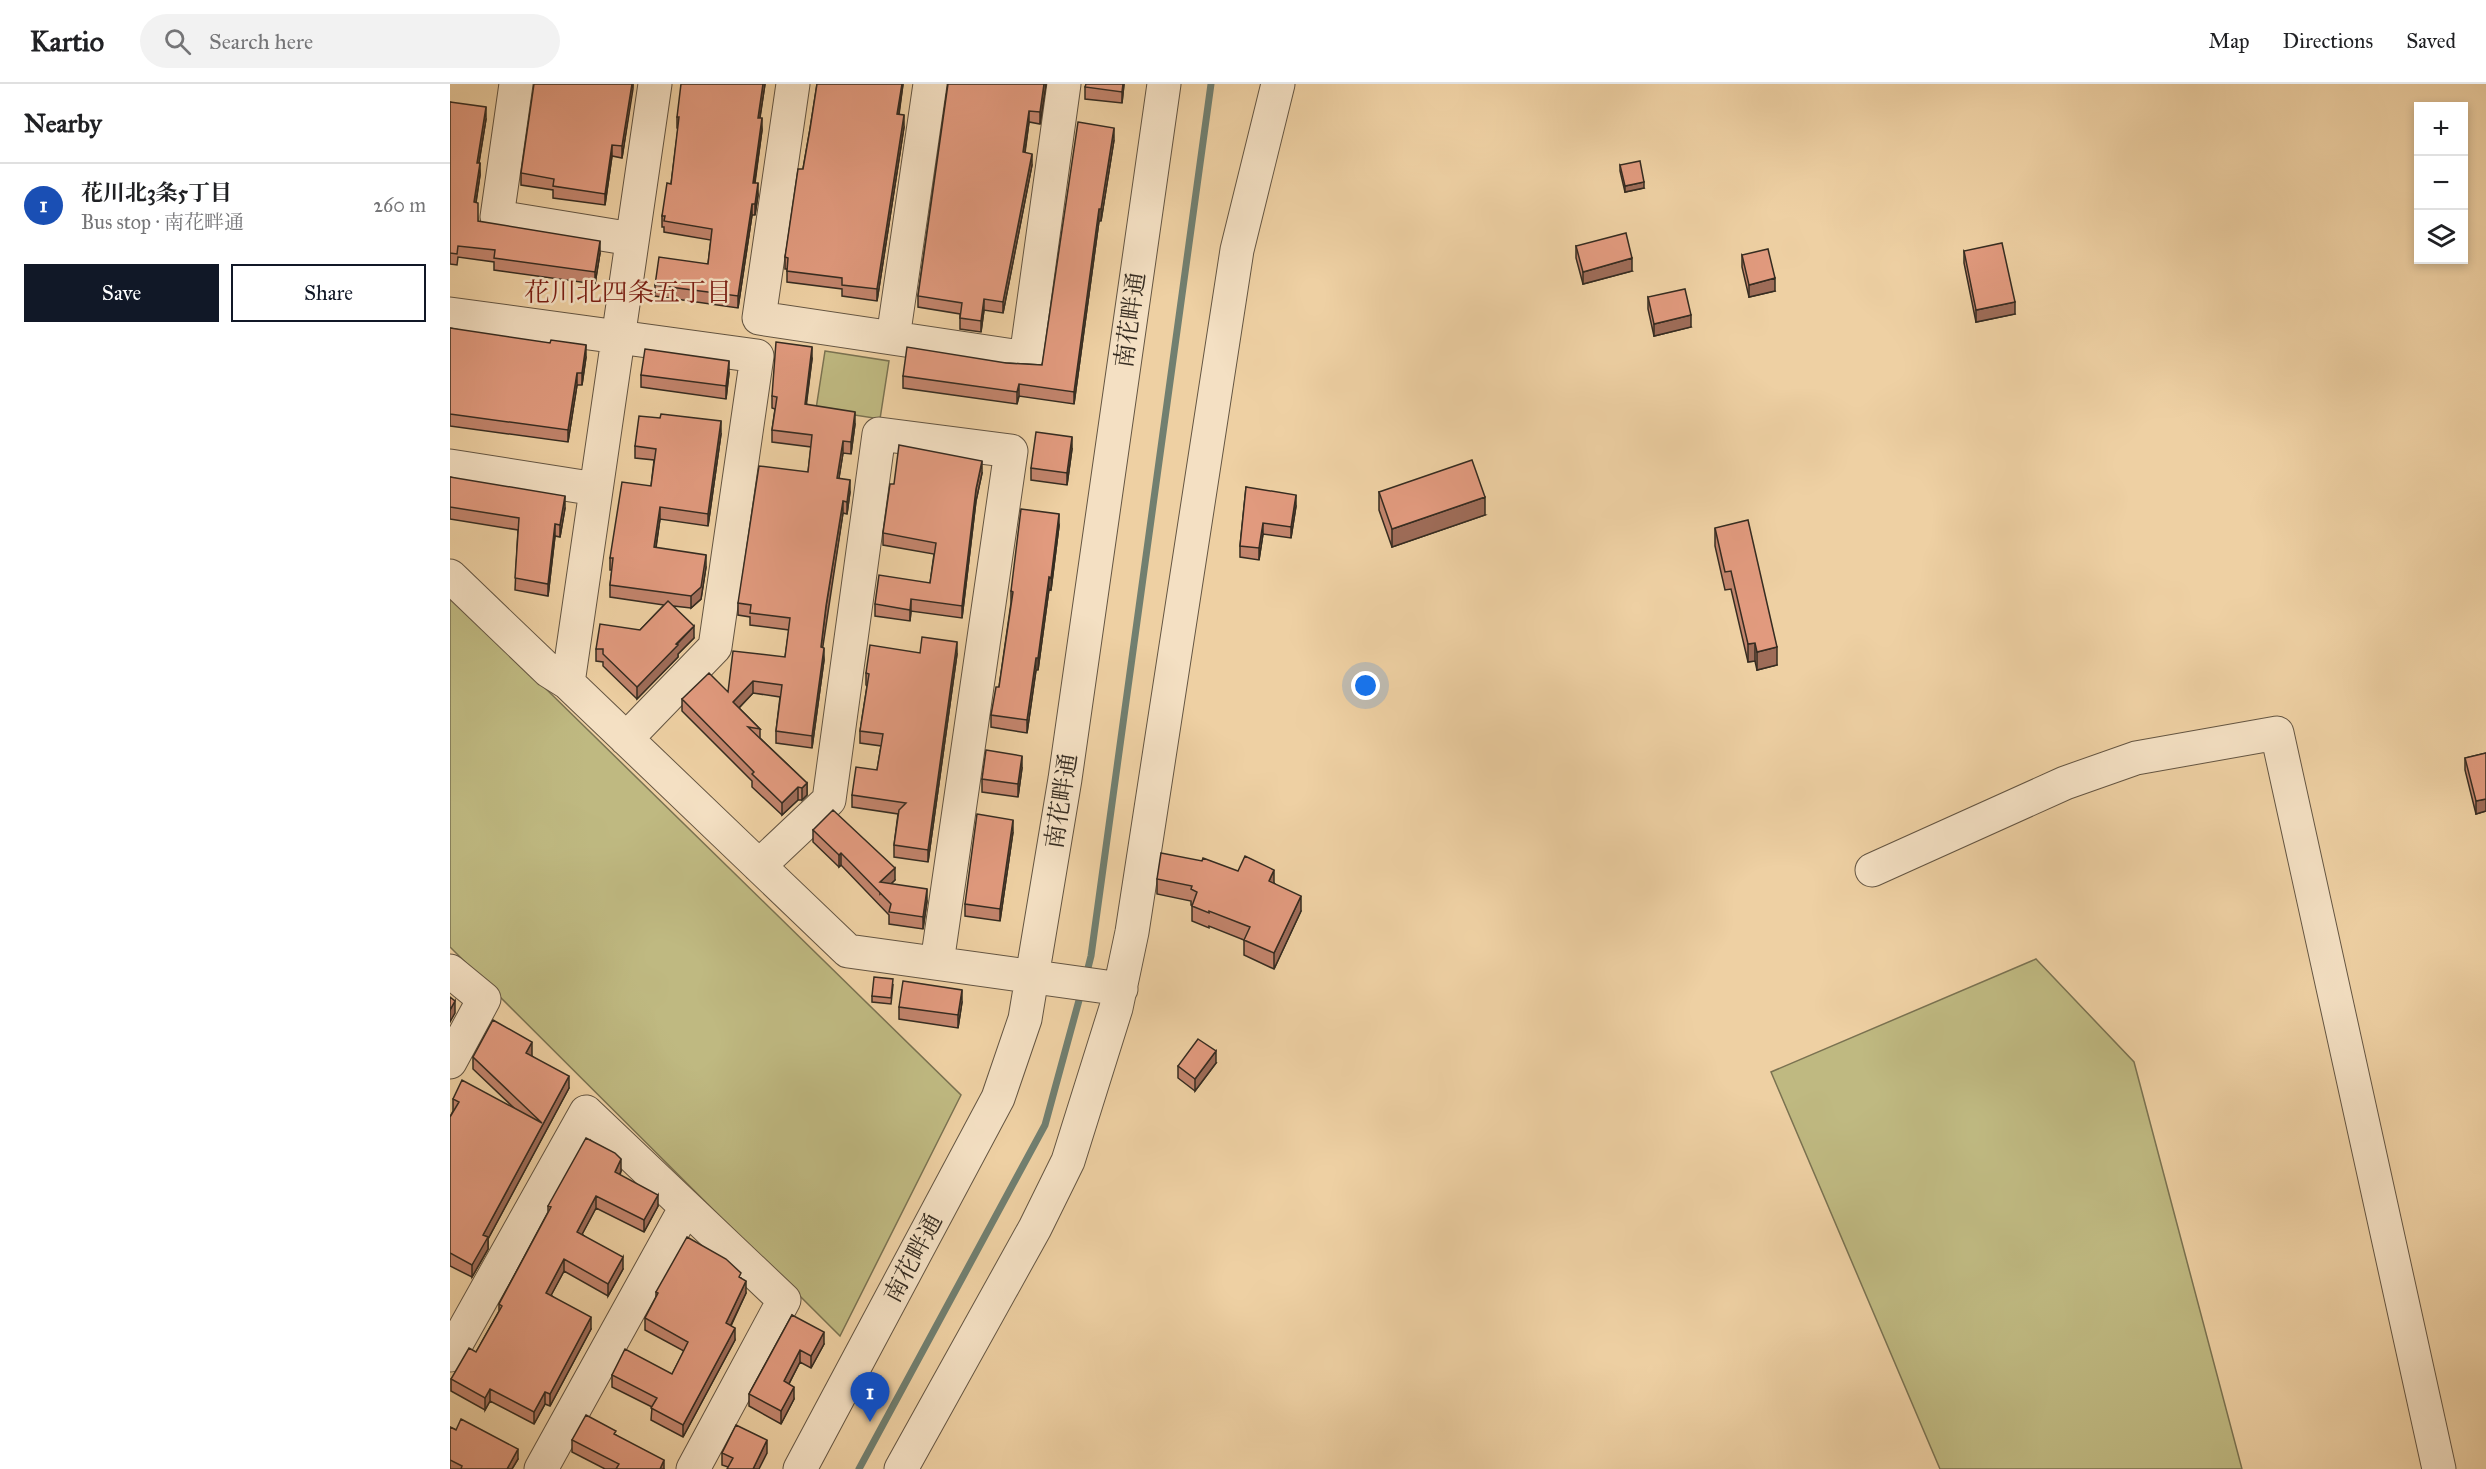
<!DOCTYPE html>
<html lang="en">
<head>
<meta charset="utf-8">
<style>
  body { margin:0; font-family:"IM FELL Great Primer","Noto Serif JP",serif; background:#f2f2f2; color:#202124 }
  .controls { position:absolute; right:18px; top:18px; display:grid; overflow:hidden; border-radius:0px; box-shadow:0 3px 9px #0003 }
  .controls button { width:54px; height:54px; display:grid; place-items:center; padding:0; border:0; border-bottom:2px solid #e0e0e0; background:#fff; color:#202124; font:30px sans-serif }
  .you { position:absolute; left:916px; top:602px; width:21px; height:21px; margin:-15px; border:4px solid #fff; border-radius:50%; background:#1a73e8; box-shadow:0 0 0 9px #1a73e833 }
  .badge { display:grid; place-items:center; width:39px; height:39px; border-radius:50%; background:#111827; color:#fff; font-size:20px; font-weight:700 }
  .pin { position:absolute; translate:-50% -50px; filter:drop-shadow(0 2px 3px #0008) }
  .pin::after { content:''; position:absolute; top:32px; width:21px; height:18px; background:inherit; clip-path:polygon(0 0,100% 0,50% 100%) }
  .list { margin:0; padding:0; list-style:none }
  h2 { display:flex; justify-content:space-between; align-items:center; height:78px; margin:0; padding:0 24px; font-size:26px }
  h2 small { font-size:20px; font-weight:400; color:#757577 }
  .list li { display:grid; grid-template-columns:39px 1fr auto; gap:18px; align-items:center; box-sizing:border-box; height:84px; padding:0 24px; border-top:2px solid #e0e0e0 }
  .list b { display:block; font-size:22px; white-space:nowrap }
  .list p { margin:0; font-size:20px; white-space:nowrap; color:#757577 }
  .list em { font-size:20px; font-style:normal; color:#757577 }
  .actions { display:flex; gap:12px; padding:18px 24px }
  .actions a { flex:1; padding:14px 0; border:2px solid #111827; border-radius:0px; text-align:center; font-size:21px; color:#111827 }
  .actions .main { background:#111827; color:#fff }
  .icon { flex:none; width:33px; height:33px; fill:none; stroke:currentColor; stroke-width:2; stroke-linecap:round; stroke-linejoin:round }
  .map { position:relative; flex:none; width:2036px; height:1385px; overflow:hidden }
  header { display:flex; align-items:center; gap:36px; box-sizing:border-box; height:84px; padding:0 30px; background:#fff; border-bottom:2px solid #e0e0e0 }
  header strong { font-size:28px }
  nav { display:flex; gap:33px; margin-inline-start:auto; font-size:21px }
  .search { width:420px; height:54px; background:#f2f2f2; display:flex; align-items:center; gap:15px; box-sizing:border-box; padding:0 21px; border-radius:33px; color:#757577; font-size:22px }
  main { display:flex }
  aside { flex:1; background:#fff }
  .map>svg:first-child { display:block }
  .green { fill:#bfb981; stroke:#7a7251; stroke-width:1.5 }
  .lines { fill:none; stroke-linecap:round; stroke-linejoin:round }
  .stream { stroke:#717f70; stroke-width:7 }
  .minor-casing { stroke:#645542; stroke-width:35 }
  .minor { stroke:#f4e0c3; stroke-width:33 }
  .wall { fill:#c2846c; stroke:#362c21; stroke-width:1.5 }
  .shaded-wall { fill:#9e6c58; stroke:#362c21; stroke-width:1.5 }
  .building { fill:#e19a7e; stroke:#362c21; stroke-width:1.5 }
  .labels { text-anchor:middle; stroke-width:5; stroke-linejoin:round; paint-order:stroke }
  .street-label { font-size:24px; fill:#362c21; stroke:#f4e0c3 }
  .neighbourhood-label { font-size:26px; fill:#7a1f14; stroke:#f4e0c3 }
</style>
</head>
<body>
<header>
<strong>Kartio</strong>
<div class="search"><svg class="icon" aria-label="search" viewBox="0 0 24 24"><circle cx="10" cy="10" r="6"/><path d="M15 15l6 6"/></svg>Search here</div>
<nav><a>Map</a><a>Directions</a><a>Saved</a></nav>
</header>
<main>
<aside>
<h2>Nearby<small></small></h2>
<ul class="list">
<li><span class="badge" style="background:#1a4fb4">1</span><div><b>花川北3条5丁目</b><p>Bus stop · 南花畔通</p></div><em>260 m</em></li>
</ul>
<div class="actions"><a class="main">Save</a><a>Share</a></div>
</aside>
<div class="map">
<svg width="2036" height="1385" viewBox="0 0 2036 1385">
  <rect width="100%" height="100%" fill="#eed0a3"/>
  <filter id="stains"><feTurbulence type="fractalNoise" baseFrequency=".00333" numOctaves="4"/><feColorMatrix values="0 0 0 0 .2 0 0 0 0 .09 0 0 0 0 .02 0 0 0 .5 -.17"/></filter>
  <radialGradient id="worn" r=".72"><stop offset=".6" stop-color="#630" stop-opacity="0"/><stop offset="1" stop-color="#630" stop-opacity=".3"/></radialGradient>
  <path class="green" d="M375 267 439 277 430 335 366 325Z
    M0 511 511 1011 390 1252 0 863Z
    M1586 875 1684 978 1792 1385H1490L1321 988Z"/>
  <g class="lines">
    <path class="stream" d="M636 892 641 872 761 0
      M409 1385 595 1041 631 909"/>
    <defs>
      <path id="minor" d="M66 0 47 133 182 155
        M205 0 118 599 398 867 671 905
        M343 0 309 234 576 274 614 0
        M0 230 307 272 265 563 176 655
        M443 254 480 0
        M0 382 146 405
        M0 492 99 587 118 599
        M309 782 379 716 429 350 561 367 487 879
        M1422 786 1615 699 1686 674 1827 649 1989 1385
        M0 887 34 915 0 978
        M0 1271 136 1028 334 1216 243 1385
        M91 1385 236 1123
        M350 1385 548 1014 575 935 615 695 714 0
        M451 1385 585 1144 618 1077 666 924 682 848 787 166 828 0"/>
    </defs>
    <use href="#minor" class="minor-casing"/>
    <use href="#minor" class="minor"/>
  </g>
  <path class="wall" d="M183 0 172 74 162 72 155 121 103 114V106L71 101V89Z
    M315 0 310 34 312 46 305 99 308 111 305 131H302L288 224 205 212V201L258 180 261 156 214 148V143H212V132L221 100 228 45 227 44V33Z
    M367 0H453L449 31 454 43 427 217 392 212V205L337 198V185H335V173L353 85 360 45Z
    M498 0H596L590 40 579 38 575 69 582 81 553 229 534 226 531 248 510 245V230L468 223V212Z
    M674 0 672 19 635 15V3Z
    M0 18 36 35 29 79 30 91 26 119 28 138 150 169 145 200 44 186V178L8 173 7 181 0 180Z
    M664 56 651 137H649L624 320 569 312 567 320 453 304V292L556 279 592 281Z
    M1170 81 1194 104 1175 108 1170 87Z
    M1126 162 1182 187 1133 200 1126 174Z
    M1514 167 1565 230 1526 238 1514 179Z
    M1292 171 1325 207 1299 213 1292 183Z
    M1198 213 1241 243 1204 252 1198 225Z
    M0 244 136 273 132 301H127L118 358 0 342Z
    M362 275 356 320 405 340 401 370 393 369 389 394 400 408 397 430 393 429 376 534 372 563 374 576 362 664 326 659V647L330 613 303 609 289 624 310 645V654L357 699V711L352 716H348L332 731 302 703V697L232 627V615L278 608 335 573 339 546 300 541V533L288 531V519L358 388 361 363 322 358V346L325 325 322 324V312Z
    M279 289 276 315 191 303V291Z
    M271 350 258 442 210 435 206 464 256 483 251 515 241 524 223 522 244 554 228 570V573L187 615 153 582V578L146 577V565L190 546 214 521 160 513V501L162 486H160V474L201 402 204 376 185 374V362Z
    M622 365 617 401 581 396V384Z
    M532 389 526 417 512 534 461 527 460 537 425 532V520L480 499 484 470 433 461V449L444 400Z
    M0 393 115 424 110 453 105 452 98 512 65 506 68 446 0 435Z
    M796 403 846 422 841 454 813 450 809 476 790 473V462Z
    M929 408 1035 431 942 463 929 426Z
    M609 442 601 506 599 505 588 586H586L577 649 541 643V631L549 603 561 519V507Z
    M1265 444 1327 581 1307 586 1305 577 1298 578 1281 505 1275 506 1265 462Z
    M470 569 507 570 478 778 444 773V761L448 730 402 723V711L427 686 431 662 410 659V647L417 602 416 601V589Z
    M2036 669V727L2026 730 2015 686V674Z
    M572 684 568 713 532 708V695Z
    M363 746 445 796 441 800 477 817 473 845 439 840V831L391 781 389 783 363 758Z
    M563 748 550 837 515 832V820Z
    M788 787 824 799 851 827 824 885 794 871V856L759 842V844L742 837V821H741V817L707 810V795Z
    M443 901 441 920 422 918V912Z
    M512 918 508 944 449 935V923Z
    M81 971 119 1004 38 1155V1165L22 1193 0 1182V1033L3 1027V1015L63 1023 23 985V973L82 971Z
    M766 979 745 1007 728 994V982Z
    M171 1087 170 1091 208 1122 194 1148 146 1124 132 1150 173 1185 158 1212 114 1187 101 1211 141 1245 100 1322 95 1320 84 1340 40 1317 35 1326 1 1307V1295L26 1268 49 1227V1220L98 1128V1122Z
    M291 1194 296 1209 281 1242 285 1256 233 1353 201 1336 202 1323 162 1303V1291L222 1290 234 1267 195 1246V1234L206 1214V1208Z
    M342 1231 374 1260 361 1284 350 1278 339 1300 344 1315 331 1340 299 1322V1310Z
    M0 1343 68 1375 62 1385H0Z
    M166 1351 214 1385H155L122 1368V1356Z
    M272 1369H317L278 1383 272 1381Z"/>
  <path class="shaded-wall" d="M182 0H183V5L172 74V62Z
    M313 0H315L308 45V34Z
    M452 0H453L447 42V30Z
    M594 0H596L590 40V28Z
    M673 0H674L672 19V8Z
    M36 23V35L27 90V79Z
    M579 27V38L573 80V68Z
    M454 31V43L427 217V205Z
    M312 34V46L303 110V99Z
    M664 44V56L651 137V125Z
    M162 61V72L155 121V110Z
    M582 70V81L553 229V218Z
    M30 79V91L24 130V118Z
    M1194 98V104L1175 108V102Z
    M308 99V111L305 131V120Z
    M302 120V131L288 224V212Z
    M649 125V137L624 320V308Z
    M150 157V169L145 200V188Z
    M1182 174V187L1133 200V188Z
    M1325 194V207L1299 213V201Z
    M534 215V226L531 248V237Z
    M1565 218V230L1526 238V226Z
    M1241 231V243L1204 252V240Z
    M136 261V273L132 301V289Z
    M362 263V275L355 332V320Z
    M279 277V289L276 315V302Z
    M127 289V301L118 358V346Z
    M569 300V312L567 320V308Z
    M405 328V340L401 370V358Z
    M271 337V350L258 442V430Z
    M622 353V365L617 401V389Z
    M393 357V369L387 406V394Z
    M532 377V389L526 417 512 534V522L526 405Z
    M400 396V408L397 430V418Z
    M846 411V422L841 454V443Z
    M115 412V424L110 453V441Z
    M1035 413V431L942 463V445Z
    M393 417V429L371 575V563L376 522Z
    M210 423V435L204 475V463Z
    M609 430V442L601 506V494Z
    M813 439V450L809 476V464Z
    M105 440V452L98 512V500Z
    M256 471V483L251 515 241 524V512Z
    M599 493V505L588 586V574Z
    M461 515V527L460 537V526Z
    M244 542V554L228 570V573L187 615V603Z
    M507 558V570L478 778V766Z
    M1305 559V577L1298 578V560Z
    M1327 563V581L1307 586V568Z
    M374 564V576L362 664V652Z
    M586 574V586L577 649V636Z
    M303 597V609L283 630V618Z
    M572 672V684L568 713V700Z
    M357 699V711L352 716V704Z
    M348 703V716L332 731V719Z
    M2036 715V727L2026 730V717Z
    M563 736V748L550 837V825Z
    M391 769V781L389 783V771Z
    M445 784V796L430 810V798Z
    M824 786V801L819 797Z
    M477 805V817L473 845V833Z
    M851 812V827L824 885V869Z
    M512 906V918L508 944V931Z
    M5 917V929L0 938V926Z
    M82 958V971L76 981V969Z
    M766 967V979L745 1007V995Z
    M119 992V1004L38 1155V1165L22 1193V1181L33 1151Z
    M171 1075V1087L165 1100V1088Z
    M208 1111V1122L194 1148V1136Z
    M146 1112V1124L127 1160V1148Z
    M173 1173V1185L158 1212V1200Z
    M114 1175V1187L96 1221V1209Z
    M296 1197V1209L276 1251V1239Z
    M141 1233V1245L100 1322V1310Z
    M285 1244V1256L233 1353V1341Z
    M374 1248V1260L361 1284V1272Z
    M350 1266V1278L334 1309V1297Z
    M344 1303V1315L331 1340V1327Z
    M40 1305V1317L35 1326V1314Z
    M95 1308V1320L84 1340V1328Z
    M317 1356V1369L309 1385H303Z
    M68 1365V1375L62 1385H57Z
    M214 1376V1385H210Z"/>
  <path class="building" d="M84 0H182L172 62 162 61 155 110 103 102 104 95 71 89Z
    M231 0H313L308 34H312L303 99H308L305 120H302L288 212 205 201 209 173 258 180 262 145 214 137 215 132H212L217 99 221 100 229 33H227Z
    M367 0H452L447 30 454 31 427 205 392 201V194L337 187 338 174 335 173 348 85H353L360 45Z
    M498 0H594L590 28 579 27 573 68 582 70 553 218 534 215 531 237 510 234 512 219 468 212Z
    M636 0H673L672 8 635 3Z
    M0 18 36 23 27 79H30L24 118 28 119V137L150 157 145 188 44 174 45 166 8 162 7 170 0 169Z
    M628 38 664 44 651 125H649L624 308 569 300 567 308 453 292 457 263 556 279 592 281Z
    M1190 77 1194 98 1175 102 1170 81Z
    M1176 149 1182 174 1133 188 1126 162Z
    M1552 159 1565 218 1526 226 1514 167Z
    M1318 165 1325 194 1299 201 1292 171Z
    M1235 205 1241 231 1204 240 1198 213Z
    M0 244 100 259 101 256 136 261 132 289H127L118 346 0 330Z
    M326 258 362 263 355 320 405 328 401 358 393 357 387 394 400 396 397 418 393 417 376 522 371 563 374 564 362 652 326 647 332 601 303 597 283 618 310 645 298 643 357 699 352 704 348 703 332 719 302 690 304 688 232 615 259 589 278 608 283 567 335 573 340 534 300 529 301 521 288 519 309 382 358 388 362 351 322 346 327 313 322 312Z
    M195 265 279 277 276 302 191 291Z
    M211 330 271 337 258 430 210 423 204 463 256 471 251 503 241 512 160 501 163 474H160L172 398 201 402 206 365 185 362 189 332 210 334Z
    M586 348 622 353 617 389 581 384Z
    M449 361 532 377 526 405 512 522 461 515 460 526 425 520 429 491 480 499 486 459 433 449 440 400H444Z
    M1022 376 1035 413 942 445 929 408Z
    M0 393 115 412 110 441 105 440 98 500 65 494 69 434 0 423Z
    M796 403 846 411 841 443 813 439 809 464 790 462Z
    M571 425 609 430 601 494 599 493 588 574H586L577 636 541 631 546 603H549L563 508 561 507Z
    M1298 436 1327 563 1307 568 1305 559 1298 560 1281 487 1275 488 1265 444Z
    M218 517 244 542 226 560 228 561 187 603 153 570V565H146L150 540 190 546Z
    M472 553 507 558 478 766 444 761 449 726 456 719 402 711 406 683 427 686 433 650 410 647 419 590 416 589 420 561 470 569Z
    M536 666 572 672 568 700 532 695Z
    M2036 669V715L2026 717 2015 674Z
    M383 726 445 784 430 798 477 805 473 833 439 828 441 820 391 769 389 771 363 746Z
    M527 730 563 736 550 825 515 820Z
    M711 769 752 777 753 774 788 787 795 772 824 786 819 797 851 812 824 869 794 856 800 843 759 827V829L742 822 747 808 741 805 742 802 707 795Z
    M424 893 443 895 441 914 422 912Z
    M453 897 512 906 508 931 449 923Z
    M0 913 5 917 0 926Z
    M43 936 82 958 76 969 119 992 33 1151 38 1153 22 1181 0 1169V1033L9 1018 3 1015 12 996 92 1039 23 973Z
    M748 955 766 967 745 995 728 982Z
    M136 1054 165 1069 171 1075 165 1088 208 1111 194 1136 146 1112 127 1148 173 1173 158 1200 114 1175 96 1209 141 1233 100 1310 95 1308 84 1328 40 1305 35 1314 1 1295 19 1264 26 1268 52 1222 49 1220 101 1123 98 1122Z
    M237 1153 276 1175 291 1189 289 1193 296 1197 276 1239 285 1244 233 1341 201 1324 207 1314 162 1291 175 1265 222 1290 238 1258 195 1234 208 1209 206 1208Z
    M342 1231 374 1248 361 1272 350 1266 334 1297 344 1303 331 1327 299 1310Z
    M136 1331 166 1347 164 1350 214 1376 210 1385H166L169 1380 122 1356Z
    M11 1335 68 1365 57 1385H11L12 1382 0 1376V1343L6 1346Z
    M286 1341 317 1356 303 1385H277L283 1374 272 1369Z"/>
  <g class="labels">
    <g class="street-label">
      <text transform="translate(680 236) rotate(-82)" y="8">南花畔通</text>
      <text transform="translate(611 717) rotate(-81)" y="8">南花畔通</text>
      <text transform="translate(463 1174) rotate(-62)" y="8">南花畔通</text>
    </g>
    <g class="neighbourhood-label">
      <text x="178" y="217">花川北四条五丁目</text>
    </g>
  </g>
  <rect width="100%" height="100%" filter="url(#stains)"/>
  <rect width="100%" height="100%" fill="url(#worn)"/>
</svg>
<div class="controls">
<button>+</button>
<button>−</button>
<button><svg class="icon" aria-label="layers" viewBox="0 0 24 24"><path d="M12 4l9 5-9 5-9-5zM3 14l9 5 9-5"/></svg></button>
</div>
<div class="you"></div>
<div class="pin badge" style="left:420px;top:1338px;background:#1a4fb4">1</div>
</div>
</main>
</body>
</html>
